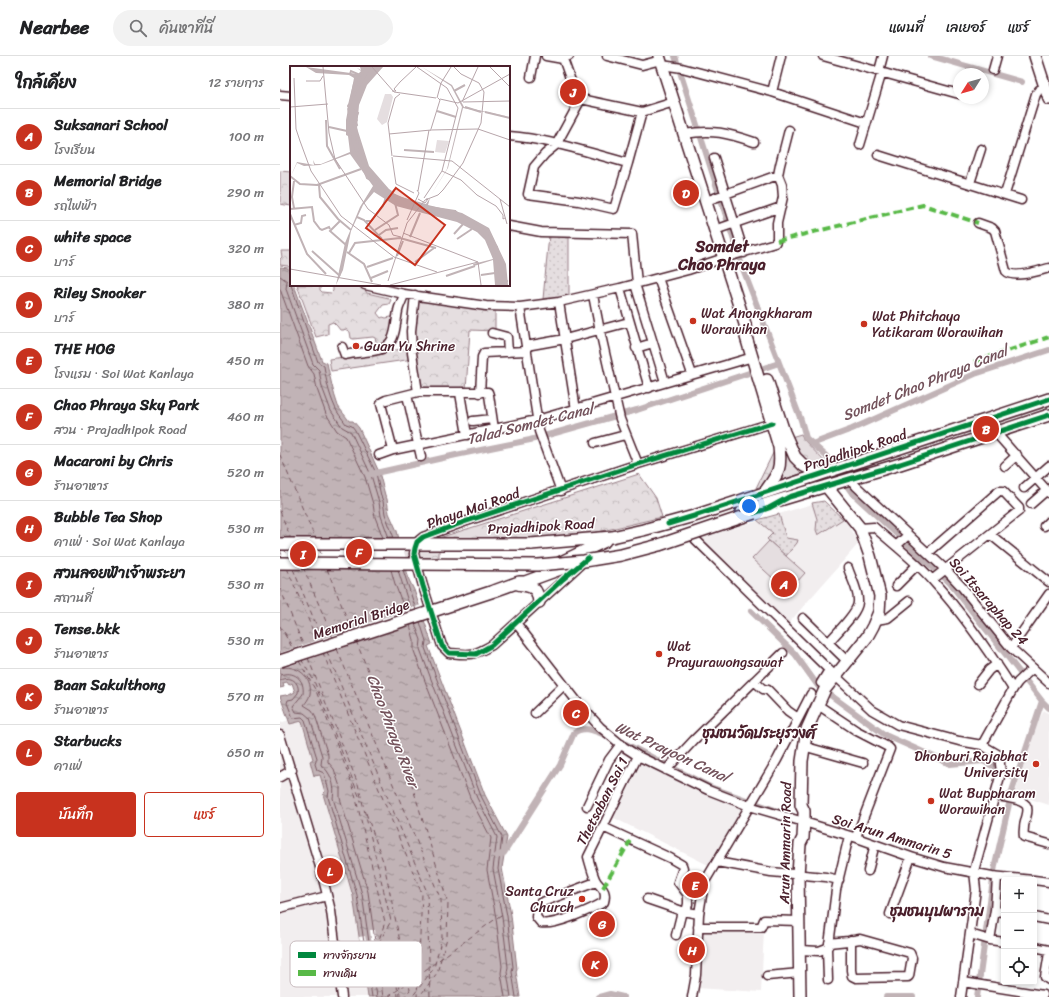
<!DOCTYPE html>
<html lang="th">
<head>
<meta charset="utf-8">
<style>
  body { margin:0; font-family:Sriracha,"Playpen Sans Thai",sans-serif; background:#f2f2f2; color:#202124 }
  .controls { position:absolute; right:12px; bottom:12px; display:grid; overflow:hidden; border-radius:4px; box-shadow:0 2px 6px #0003 }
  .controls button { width:36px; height:36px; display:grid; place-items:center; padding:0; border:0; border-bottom:1px solid #e0e0e0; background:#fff; color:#202124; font:20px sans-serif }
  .compass { position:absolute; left:673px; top:12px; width:36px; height:36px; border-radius:50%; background:#fff; box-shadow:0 2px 6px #0003; rotate:233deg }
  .you { position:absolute; left:469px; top:450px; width:14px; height:14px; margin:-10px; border:3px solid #fff; border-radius:50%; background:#1a73e8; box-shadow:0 0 0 6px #1a73e833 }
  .badge { display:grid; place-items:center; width:26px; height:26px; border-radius:50%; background:#c8321e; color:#fff; font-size:13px; font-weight:700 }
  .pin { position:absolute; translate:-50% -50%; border:2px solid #fff; box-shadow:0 1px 4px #0006 }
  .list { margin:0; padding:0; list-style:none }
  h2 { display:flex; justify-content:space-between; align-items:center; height:52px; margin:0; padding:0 16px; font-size:17px }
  h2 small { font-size:13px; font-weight:400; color:#757577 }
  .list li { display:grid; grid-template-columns:26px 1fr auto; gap:12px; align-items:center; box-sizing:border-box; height:56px; padding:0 16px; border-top:1px solid #e0e0e0 }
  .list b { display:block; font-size:15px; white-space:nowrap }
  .list p { margin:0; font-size:13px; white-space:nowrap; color:#757577 }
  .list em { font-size:13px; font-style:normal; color:#757577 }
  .actions { display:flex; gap:8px; padding:12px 16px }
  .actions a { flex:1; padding:9px 0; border:1px solid #c8321e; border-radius:4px; text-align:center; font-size:14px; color:#c8321e }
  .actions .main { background:#c8321e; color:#fff }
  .icon { flex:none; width:22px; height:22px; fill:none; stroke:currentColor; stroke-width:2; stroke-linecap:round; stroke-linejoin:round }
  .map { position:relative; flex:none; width:769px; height:941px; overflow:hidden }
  header { display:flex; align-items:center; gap:24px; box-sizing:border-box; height:56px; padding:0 20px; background:#fff; border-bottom:1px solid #e0e0e0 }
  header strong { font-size:19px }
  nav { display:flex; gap:22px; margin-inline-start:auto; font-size:14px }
  .search { width:280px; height:36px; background:#f2f2f2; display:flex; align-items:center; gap:10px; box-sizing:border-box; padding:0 14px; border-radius:22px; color:#757577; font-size:15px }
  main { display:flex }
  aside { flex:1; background:#fff }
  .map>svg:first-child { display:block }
  .built { fill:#f2eeef }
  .grass { fill:url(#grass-dots); stroke:#987e86 }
  .forest { fill:url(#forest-crowns); stroke:#987e86 }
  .garden { fill:#e5dee0; stroke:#987e86 }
  .water { fill:url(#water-ripples); stroke:#91787e }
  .pier { fill:#fff }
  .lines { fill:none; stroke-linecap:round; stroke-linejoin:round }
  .shore { stroke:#7a5a63; stroke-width:1 }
  .canal { stroke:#c1b3b6; stroke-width:6 }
  .ferry { stroke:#74535c; stroke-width:1; stroke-dasharray:5 4; stroke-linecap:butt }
  .minor-casing { stroke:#4a1f2b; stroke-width:11 }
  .major-casing { stroke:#4a1f2b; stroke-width:14 }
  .minor { stroke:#fff; stroke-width:8 }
  .major { stroke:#fff; stroke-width:11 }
  .major-bridge-casing { stroke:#4a1f2b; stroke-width:14; stroke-linecap:butt }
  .major-bridge { stroke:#fff; stroke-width:11 }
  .quiet { stroke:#58b947; stroke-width:4; stroke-dasharray:8 4; stroke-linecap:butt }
  .cycleway-casing { stroke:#fff; stroke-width:8 }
  .cycleway { stroke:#00873e; stroke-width:5 }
  .poi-dot { fill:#c8321e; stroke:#fff; stroke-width:1.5 }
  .labels { text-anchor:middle; stroke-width:3; stroke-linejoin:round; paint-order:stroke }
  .poi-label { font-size:14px; fill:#4a1f2b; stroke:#fff; text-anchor:start }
  .street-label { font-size:14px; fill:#4a1f2b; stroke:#fff }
  .water-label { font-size:15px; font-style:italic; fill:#74535c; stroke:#fff }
  .neighbourhood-label { font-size:15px; font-weight:bold; fill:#4a1f2b; stroke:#fff }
  .quarter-label { font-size:16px; font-weight:bold; fill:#4a1f2b; stroke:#fff }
  .inset-river { fill:none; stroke:#c1b3b6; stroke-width:2 }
  .inset-road { fill:none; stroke:#b7a5aa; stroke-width:1 }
  .view { fill:#c8321e; fill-opacity:0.15; stroke:#c8321e; stroke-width:2 }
  .inset-edge { fill:none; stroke:#4a1f2b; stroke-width:2 }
  .key { fill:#fff; stroke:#c9bcbf; stroke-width:1 }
  .key-label { font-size:11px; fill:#4a1f2b }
</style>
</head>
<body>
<header>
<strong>Nearbee</strong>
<div class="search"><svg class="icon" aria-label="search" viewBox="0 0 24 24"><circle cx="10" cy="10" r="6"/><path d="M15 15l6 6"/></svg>ค้นหาที่นี่</div>
<nav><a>แผนที่</a><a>เลเยอร์</a><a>แชร์</a></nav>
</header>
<main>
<aside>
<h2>ใกล้เคียง<small>12 รายการ</small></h2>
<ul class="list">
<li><span class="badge">A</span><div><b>Suksanari School</b><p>โรงเรียน</p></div><em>100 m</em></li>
<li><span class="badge">B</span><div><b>Memorial Bridge</b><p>รถไฟฟ้า</p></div><em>290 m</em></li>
<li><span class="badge">C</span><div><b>white space</b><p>บาร์</p></div><em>320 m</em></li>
<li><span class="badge">D</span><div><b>Riley Snooker</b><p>บาร์</p></div><em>380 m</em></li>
<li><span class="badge">E</span><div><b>THE HOG</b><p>โรงแรม · Soi Wat Kanlaya</p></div><em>450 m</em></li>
<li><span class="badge">F</span><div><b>Chao Phraya Sky Park</b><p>สวน · Prajadhipok Road</p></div><em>460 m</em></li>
<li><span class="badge">G</span><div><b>Macaroni by Chris</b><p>ร้านอาหาร</p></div><em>520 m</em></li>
<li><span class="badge">H</span><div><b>Bubble Tea Shop</b><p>คาเฟ่ · Soi Wat Kanlaya</p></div><em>530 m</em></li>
<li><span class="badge">I</span><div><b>สวนลอยฟ้าเจ้าพระยา</b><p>สถานที่</p></div><em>530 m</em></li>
<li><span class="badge">J</span><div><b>Tense.bkk</b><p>ร้านอาหาร</p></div><em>530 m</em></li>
<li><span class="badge">K</span><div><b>Baan Sakulthong</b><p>ร้านอาหาร</p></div><em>570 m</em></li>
<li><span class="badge">L</span><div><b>Starbucks</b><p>คาเฟ่</p></div><em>650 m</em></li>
</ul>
<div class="actions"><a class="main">บันทึก</a><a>แชร์</a></div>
</aside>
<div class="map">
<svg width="769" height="941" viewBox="0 0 769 941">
  <defs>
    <pattern id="grass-dots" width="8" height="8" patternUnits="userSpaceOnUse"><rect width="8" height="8" fill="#e5dee0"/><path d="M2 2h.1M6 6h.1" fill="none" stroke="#c6bec0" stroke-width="1.8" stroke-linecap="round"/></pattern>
    <pattern id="forest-crowns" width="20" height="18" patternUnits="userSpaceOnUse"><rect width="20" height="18" fill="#e5dee0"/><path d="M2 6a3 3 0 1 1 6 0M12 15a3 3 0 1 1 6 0" fill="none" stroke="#c6bec0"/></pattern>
    <pattern id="water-ripples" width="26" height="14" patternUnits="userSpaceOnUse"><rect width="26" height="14" fill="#c1b3b6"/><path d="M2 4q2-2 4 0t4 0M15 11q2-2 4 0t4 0" fill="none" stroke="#9f9194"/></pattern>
  </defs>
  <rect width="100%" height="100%" fill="#fff"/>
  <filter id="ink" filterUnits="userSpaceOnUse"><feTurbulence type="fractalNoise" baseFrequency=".025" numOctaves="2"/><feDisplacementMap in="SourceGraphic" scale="8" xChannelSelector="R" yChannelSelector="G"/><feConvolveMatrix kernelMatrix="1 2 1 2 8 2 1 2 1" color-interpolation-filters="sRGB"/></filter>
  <g filter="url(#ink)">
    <path class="built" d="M544 445 563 462 579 487 507 569 418 483 522 451Z
      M764 654 769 658V749L735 738 752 678Z
      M9 664 11 668 22 665 33 703 30 705 34 720 40 719 46 737 43 738 73 840 88 941H0V667Z
      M362 706 467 752 432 811 334 762Z
      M419 870 484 874 481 936 416 932Z"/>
    <path class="grass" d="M269 179 289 180V241L263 243Z
      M544 445 563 463 538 479 536 474 537 463 532 447Z
      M499 458 506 482 518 484 517 487 506 500 487 483 493 477 477 464Z"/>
    <path class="forest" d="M0 115 11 116V150L0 148Z
      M1 195H11V214L8 210 0 209V203L2 201Z
      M17 229H40V234L42 236 51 237 53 235V229C65 229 80 225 87 237L109 242 111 244 109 248 103 249 97 257 101 262 103 261 106 262 111 261H114L110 284 98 292 95 282 93 281 73 283 71 282 70 276 65 273 64 274H60L57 270 53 266 48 268V278L36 281Z
      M136 240 215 251V275L190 274 186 334H140L133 297Z
      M131 292 133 303 51 315 49 303Z
      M521 378 524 384 547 408C520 414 521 401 511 381Z
      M495 393 499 400 488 428 476 432Z
      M359 418 376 442 382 461 301 480 253 485H161L159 482Z
      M0 494H159V502H0Z"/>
    <path class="garden" d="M500 372 529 415 494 427C510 407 506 396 500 372Z
      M489 485 525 517 508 536 472 503Z"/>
    <path class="water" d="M0 211 8 212 11 220V229H14L42 305 47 307C50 321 53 336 58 350 61 355 66 360 69 365H73L79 372 99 416 105 439 107 443 109 457 117 475 129 524 134 534 152 588 148 590 205 739 227 781 222 812 231 859 237 913 236 915 240 941H88L73 840 43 738 45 736 40 719 34 720 30 705 33 703 22 665 10 668 0 640 6 639 7 640 15 636 12 627 9 629 7 626 3 627 4 631 0 632Z"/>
    <path class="pier" d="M0 482H120L129 513H0Z
      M141 549 146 564 0 613V597Z
      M90 874H95L98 902H94L92 894 87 895 88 901H82L79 881 85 880 87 892 92 891Z"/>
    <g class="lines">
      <path class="shore" d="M0 220 7 225 6 233 33 308 39 314 42 331 51 355 62 371 71 376 91 419 99 446 101 460 109 482
        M11 229 38 306 44 310C46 324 49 338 55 351 57 357 62 362 66 368L72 370 75 374 96 417 101 440 103 445 105 458 114 482
        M0 233 28 310 34 318 37 333 46 358 57 375 66 381 85 421 93 448 95 461 103 482
        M111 514 115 528 126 557
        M118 514 131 555
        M123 514 136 554
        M140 566 146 585 145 592 156 621 201 740 222 781 218 813 227 860 233 911 232 916 236 941
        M135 568 141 584 140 593 151 623 197 742 217 781 213 813 222 861 228 911 227 916 231 941
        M130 569 134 584V595L145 625 191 744 211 782 207 814 216 862 222 910 221 917 225 941
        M0 612C16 608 33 620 30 638 29 643 26 646 24 649L32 654 35 659 48 699V706L54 713 60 731V742L88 836 103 941
        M0 619C14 614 25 623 23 638L13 650 16 656 24 657 30 662 42 700 41 709C50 715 56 730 53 742L82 838 97 941
        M0 624C11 619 20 626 18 637L13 643 8 644 7 647 13 662 22 661 25 664 37 702 35 708 37 714 44 717 49 735 48 741 77 839 92 941"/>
      <path class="canal" d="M395 0 463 213 521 364 526 382 546 400 572 437 669 526 762 645 769 652
        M651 0 742 26
        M532 388 572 373 695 318 769 294
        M91 418 176 399 250 384 357 354 499 307
        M471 555 515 598 538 630 605 679 670 708 703 705 736 722
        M342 686 430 731 498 755
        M217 800 224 797 280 709 294 677C305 668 318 677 330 681
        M319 941 330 938 343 941
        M606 941H633
        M697 941 715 809 732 735 762 645"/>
      <path class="ferry" d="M0 399 35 482
        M0 455 11 483
        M4 492 8 502
        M16 493 20 503
        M39 493 43 503
        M0 494 3 502
        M23 511 53 582
        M7 512 38 587
        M13 513 43 585
        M47 513 72 575
        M0 532 24 591
        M0 570 14 595
        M4 576 16 595
        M76 585 124 703 168 847 167 882 157 917 139 941
        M57 593 161 844 162 881 154 912 132 941
        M47 596 147 836 150 941
        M43 597 142 838 137 941
        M28 602 78 728 111 865 97 890 119 914 120 941
        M21 603 34 625 81 745
        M19 605 36 635 73 730 105 866 98 887
        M86 757 104 808 130 934 124 941
        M102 897 116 915 118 941
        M108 941 221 859"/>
      <defs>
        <path id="minor" d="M266 0 283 3 289 0
          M282 0 295 36 301 43 362 56 394 46
          M327 0 362 9 381 4
          M543 0 679 38
          M382 9 402 12 492 36 586 67
          M713 14 717 0
          M599 15 603 0
          M251 21 255 0
          M492 36 501 0
          M0 39 11 40
          M301 43 276 89 265 98 254 111 248 138 299 145 334 153 348 107 362 56
          M404 78C433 73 447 77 474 86
          M229 80C269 83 309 97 348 107
          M580 89 602 16
          M598 99 741 144
          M434 102 464 197
          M690 127 701 93
          M725 138 756 38 759 34 765 32
          M426 145 498 119
          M698 167 712 172 715 175 726 215C733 223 759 215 769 212
          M229 170 261 176 352 178 357 227
          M435 174 501 151
          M378 222 412 318
          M355 228 385 326
          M85 229 124 238
          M340 232 369 332
          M135 239 131 275 132 297 138 336
          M313 239 320 275 340 363 358 408
          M279 246 296 354
          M240 251 259 375 281 435
          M212 277 227 281 228 296
          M246 290 285 283 349 266
          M62 291 65 299C76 296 87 297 98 294 117 290 115 269 118 255 119 249 123 244 124 238L206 250 240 251 279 246 340 232 408 214 444 202 495 187 497 183V167L503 141 502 129 498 119 500 109 509 74
          M356 292 373 287
          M180 337 187 379
          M200 337 202 301 204 297 247 295
          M127 339 141 401
          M193 365 212 363
          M716 377 769 437
          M315 387 345 379
          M113 394 101 348 102 346 106 344 138 336H208L209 339 214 373
          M99 399 113 394 257 364 473 301
          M725 410 737 399
          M570 423 576 430 666 514 682 531 731 592 769 627
          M744 432 769 410
          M751 448 767 434
          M764 470 769 465
          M580 472 594 471C614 489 636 505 653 525 684 559 708 594 733 633
          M711 479 769 526
          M415 483 549 614 592 654 618 669 679 685 702 689 719 699 721 717 694 815 696 834 681 941
          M616 490 628 479
          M648 497 719 435H723L739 452V455L652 524
          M302 507 212 589C193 600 190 599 169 597L162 590 143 530 134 498 135 492 137 486 143 481 184 466 358 408 492 367
          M616 530 637 509
          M523 562 568 606
          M596 564 608 562 629 545
          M236 567 299 648 320 671 344 691 358 700 428 734 469 750 517 764
          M549 586C556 577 578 557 578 546 579 535 571 522 568 512
          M731 592 769 538
          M474 625 483 633 488 634 508 655 518 662
          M541 627 549 614
          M698 628 709 614 717 608
          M538 649 577 675 608 691 610 693 576 781
          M255 657 284 629
          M0 679 40 811 51 855 62 941
          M702 689 733 633 738 626 753 612
          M523 690 583 707
          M386 714 414 684 503 597
          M0 721 12 714
          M715 740C723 741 741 743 746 749 749 753 747 758 746 762 744 768 743 774 744 781L769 788
          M307 750 329 704 341 688
          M524 766 577 782 631 801 664 811 712 820 753 824
          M323 771 390 802 402 809 403 812 398 826 408 839V848L406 856
          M437 806 491 816 546 821 559 824
          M588 815 595 788
          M717 821 715 855 724 856
          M754 824 769 826
          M316 826 260 847 257 852 256 861 261 867C275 870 312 853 324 846 328 832 318 831 315 823 312 816 310 808 308 801L358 700
          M367 843 402 855 419 858
          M0 852 47 840
          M610 858 631 801
          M754 861 769 864
          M418 871H481L484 864 519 865
          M690 878 710 884 724 886
          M396 879 402 855
          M710 884 715 854
          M549 887 568 885 580 883 630 897 632 902 629 920 628 921 576 922 572 920 571 914V884
          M754 891 769 894
          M547 892 548 924
          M520 894 539 895 547 892 549 889 556 834 569 780
          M769 897 765 921 769 924
          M487 920 520 917
          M683 926 763 939
          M412 941 416 919 419 858 424 827 497 704 531 638"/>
        <path id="major" d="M379 0 465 268 466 281 499 391C502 415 497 419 484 437
          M755 0 769 43
          M487 324 504 376 515 401 524 410 541 418
          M462 456 493 446 620 408 769 359
          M251 488 332 481 363 474 414 460 769 343
          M281 506 325 485
          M238 528C252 531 257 530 259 546
          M214 535 239 526H245L294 508
          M520 941 518 819 520 788 523 782 524 762V755L521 749 522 705 527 673 545 633 587 581 593 570 599 556 600 540 590 500 580 472 546 430"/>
      </defs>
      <use href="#minor" class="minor-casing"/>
      <use href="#major" class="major-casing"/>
      <use href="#minor" class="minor"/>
      <use href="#major" class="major"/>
      <defs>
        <path id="major-bridge" d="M0 488H251
          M0 507 258 509 304 505 341 499 379 489 474 457
          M0 605 214 535"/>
      </defs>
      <use href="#major-bridge" class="major-bridge-casing"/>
      <use href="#major-bridge" class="major-bridge"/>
      <path class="quiet" d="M497 185 643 149 698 167
        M694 306 769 281
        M323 832 350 785"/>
      <defs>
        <path id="cycleway" d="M474 457 489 452 509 441 620 408 769 359
          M388 468 414 460 769 343
          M308 502 283 523 212 589 196 598 169 597 162 590 143 530 134 498 135 492 137 486 143 481 184 466 358 408 492 367"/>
      </defs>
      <use href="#cycleway" class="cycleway-casing"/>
      <use href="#cycleway" class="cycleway"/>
    </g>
  </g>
  <g class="poi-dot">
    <circle cx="413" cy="265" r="4"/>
    <circle cx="584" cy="268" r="4"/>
    <circle cx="76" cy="290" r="4"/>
    <circle cx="379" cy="598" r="4"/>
    <circle cx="756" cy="708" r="4"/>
    <circle cx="651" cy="745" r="4"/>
    <circle cx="302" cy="843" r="4"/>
  </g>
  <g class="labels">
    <g class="poi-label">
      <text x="421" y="262">Wat Anongkharam<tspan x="421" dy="16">Worawihan</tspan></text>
      <text x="592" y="265">Wat Phitchaya<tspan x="592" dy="16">Yatikaram Worawihan</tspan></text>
      <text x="84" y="295">Guan Yu Shrine</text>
      <text x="387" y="595">Wat<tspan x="387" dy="16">Prayurawongsawat</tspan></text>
      <text x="748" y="705" text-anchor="end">Dhonburi Rajabhat<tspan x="748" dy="16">University</tspan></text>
      <text x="659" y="742">Wat Buppharam<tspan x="659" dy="16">Worawihan</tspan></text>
      <text x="294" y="840" text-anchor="end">Santa Cruz<tspan x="294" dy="16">Church</tspan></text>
    </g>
    <g class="street-label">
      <text transform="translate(575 394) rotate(-18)" y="5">Prajadhipok Road</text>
      <text transform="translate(193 452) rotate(-19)" y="5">Phaya Mai Road</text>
      <text transform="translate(261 470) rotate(-3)" y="5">Prajadhipok Road</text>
      <text transform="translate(709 545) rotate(49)" y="5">Soi Itsaraphap 24</text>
      <text transform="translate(81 563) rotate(-18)" y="5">Memorial Bridge</text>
      <text transform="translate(322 745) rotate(-63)" y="5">Thetsaban Sai 1</text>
      <text transform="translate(612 780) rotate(17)" y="5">Soi Arun Ammarin 5</text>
      <text transform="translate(505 787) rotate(-89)" y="5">Arun Ammarin Road</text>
    </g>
    <g class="water-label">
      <text transform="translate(645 327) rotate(-22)" y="5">Somdet Chao Phraya Canal</text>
      <text transform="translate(250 368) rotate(-14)" y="5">Talad Somdet Canal</text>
      <text transform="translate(113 675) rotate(69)" y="5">Chao Phraya River</text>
      <text transform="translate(392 696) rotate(25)" y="5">Wat Prayoon Canal</text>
    </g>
    <g class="neighbourhood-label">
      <text x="479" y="682">ชุมชนวัดประยุรวงศ์</text>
      <text x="657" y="860">ชุมชนบุปผาราม</text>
    </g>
    <g class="quarter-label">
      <text x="442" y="196">Somdet<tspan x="442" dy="18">Chao Phraya</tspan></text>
    </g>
  </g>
  <g transform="translate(10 10)">
    <rect width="220" height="220" fill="#fff"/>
    <path d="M95 28H101L103 31 97 56 92 59 87 53ZM147 74 159 75 155 87 145 86Z" fill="#e5dee0"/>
    <path d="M16 1 68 8 71 5 67 2 71 4 70 1H93L77 19 69 39 67 62 79 100 99 123 102 125 106 120 103 127 108 130 136 138 140 132 138 139 172 147 199 162 216 198 218 219H205L203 194 184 200 183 198 203 193 195 174 187 166 167 156 106 140 84 126 73 139 61 165 53 204 46 219 55 177 70 141 83 120 60 88 30 99 14 100 7 97 0 112 7 96 24 99 23 94 25 98H31L60 86 58 70 56 69V54L64 12 59 9 26 7ZM132 1 162 19 174 41 220 51 173 42 158 102 141 129 157 103 172 41 161 20Z" fill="#c1b3b6"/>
    <path class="inset-river" d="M80 1 58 40 67 59 63 63 62 73 77 112 100 126 105 134 122 139M60 8 61 5 70 9M164 25 175 19M60 38 78 1M59 39 64 18 77 1M59 39 67 55M175 41 191 46M58 42 62 66M60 42 68 47 64 58 65 74M147 45 166 51M60 46 62 64M195 46 220 52M36 54 37 80 50 103M66 60 68 83M39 61 57 65M63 67 66 82M65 77 75 97M114 84 144 86M69 90 77 99V104L87 118M77 101 92 121M0 110 10 118 27 119 71 103M4 115 2 131 4 142M29 119 30 131 48 153 61 164M98 126 123 137M97 127 106 134 123 138M107 136 121 140M132 140 165 145 187 161M131 141 151 146 165 145 167 150 193 166 212 193 211 205 207 211 210 219M130 142 173 154M0 143 22 141 24 155 30 163 32 164 39 161 40 163M165 145 194 165 207 181 211 204 207 211V197L196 169 186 164ZM0 148 17 188 36 208M172 150 191 163M67 151 74 154 92 173M50 155 40 165 56 179M76 155H81L93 140 96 131M181 158 194 165 205 178 211 192M4 159 11 157 12 150 16 149M85 164 108 149 105 137M164 168 174 157M89 169 96 164 108 162M120 171 130 147M167 173 182 163M22 185 50 210M206 185 215 210 211 217M57 186 74 198 82 216M59 187 65 177 110 172 146 182M107 190 113 175M212 195 214 212 217 215 214 219M125 196 144 182M77 201 103 192M191 209 205 207M156 210 185 200M81 212 98 205M209 219 207 217 213 205"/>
    <path class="inset-road" d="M33 1 39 67 45 93 78 143 99 159 103 169 111 171M82 1 104 26 146 32M127 1 157 22 168 42 152 105 134 132M200 1 220 21M4 12 6 63 10 75 21 105 51 150 104 191 147 206M16 15H30L33 10M102 25H106L104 23 110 16 126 1M147 32 151 17 161 1M150 33 168 37 220 8M172 36 188 1M173 36 220 35M0 41 38 38M141 63 150 34 148 32M140 64 188 63 220 74M99 68 141 64M102 90 98 57 105 32 110 28M103 90 162 95 220 141M102 91 106 118 124 127M152 105 171 114 187 129 206 140 213 149V153L215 152M128 125 139 64M128 133 135 137 138 133H136M210 133 217 158M117 154 129 127 127 124M113 167 188 196M188 196 191 219M0 203 91 219M98 215 117 157 135 134 148 129 153 124 173 97 191 57 194 26 189 17 171 8 164 1M100 219 188 196"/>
    <path class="view" d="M106 122 155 159 125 199 76 162Z"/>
    <rect width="220" height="220" class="inset-edge"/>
  </g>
  <rect x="10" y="885" width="132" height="46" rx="6" class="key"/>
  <rect x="18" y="896" width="18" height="6" fill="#00873e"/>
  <rect x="18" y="914" width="18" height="6" fill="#58b947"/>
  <g class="key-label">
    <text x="43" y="903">ทางจักรยาน</text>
    <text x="43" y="921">ทางเดิน</text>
  </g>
</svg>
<div class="controls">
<button>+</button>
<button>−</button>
<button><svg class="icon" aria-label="locate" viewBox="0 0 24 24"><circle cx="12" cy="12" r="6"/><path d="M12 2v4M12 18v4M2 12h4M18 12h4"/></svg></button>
</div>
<svg class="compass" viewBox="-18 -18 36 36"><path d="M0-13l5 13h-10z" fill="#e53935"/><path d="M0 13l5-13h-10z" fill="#757577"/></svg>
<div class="you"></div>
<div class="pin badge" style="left:504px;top:528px">A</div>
<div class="pin badge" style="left:706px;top:373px">B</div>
<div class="pin badge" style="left:296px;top:657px">C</div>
<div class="pin badge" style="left:406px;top:137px">D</div>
<div class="pin badge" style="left:415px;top:829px">E</div>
<div class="pin badge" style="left:79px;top:496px">F</div>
<div class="pin badge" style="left:322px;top:868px">G</div>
<div class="pin badge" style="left:412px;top:894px">H</div>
<div class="pin badge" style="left:23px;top:498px">I</div>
<div class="pin badge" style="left:293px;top:36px">J</div>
<div class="pin badge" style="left:315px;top:908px">K</div>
<div class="pin badge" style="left:50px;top:815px">L</div>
</div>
</main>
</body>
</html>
